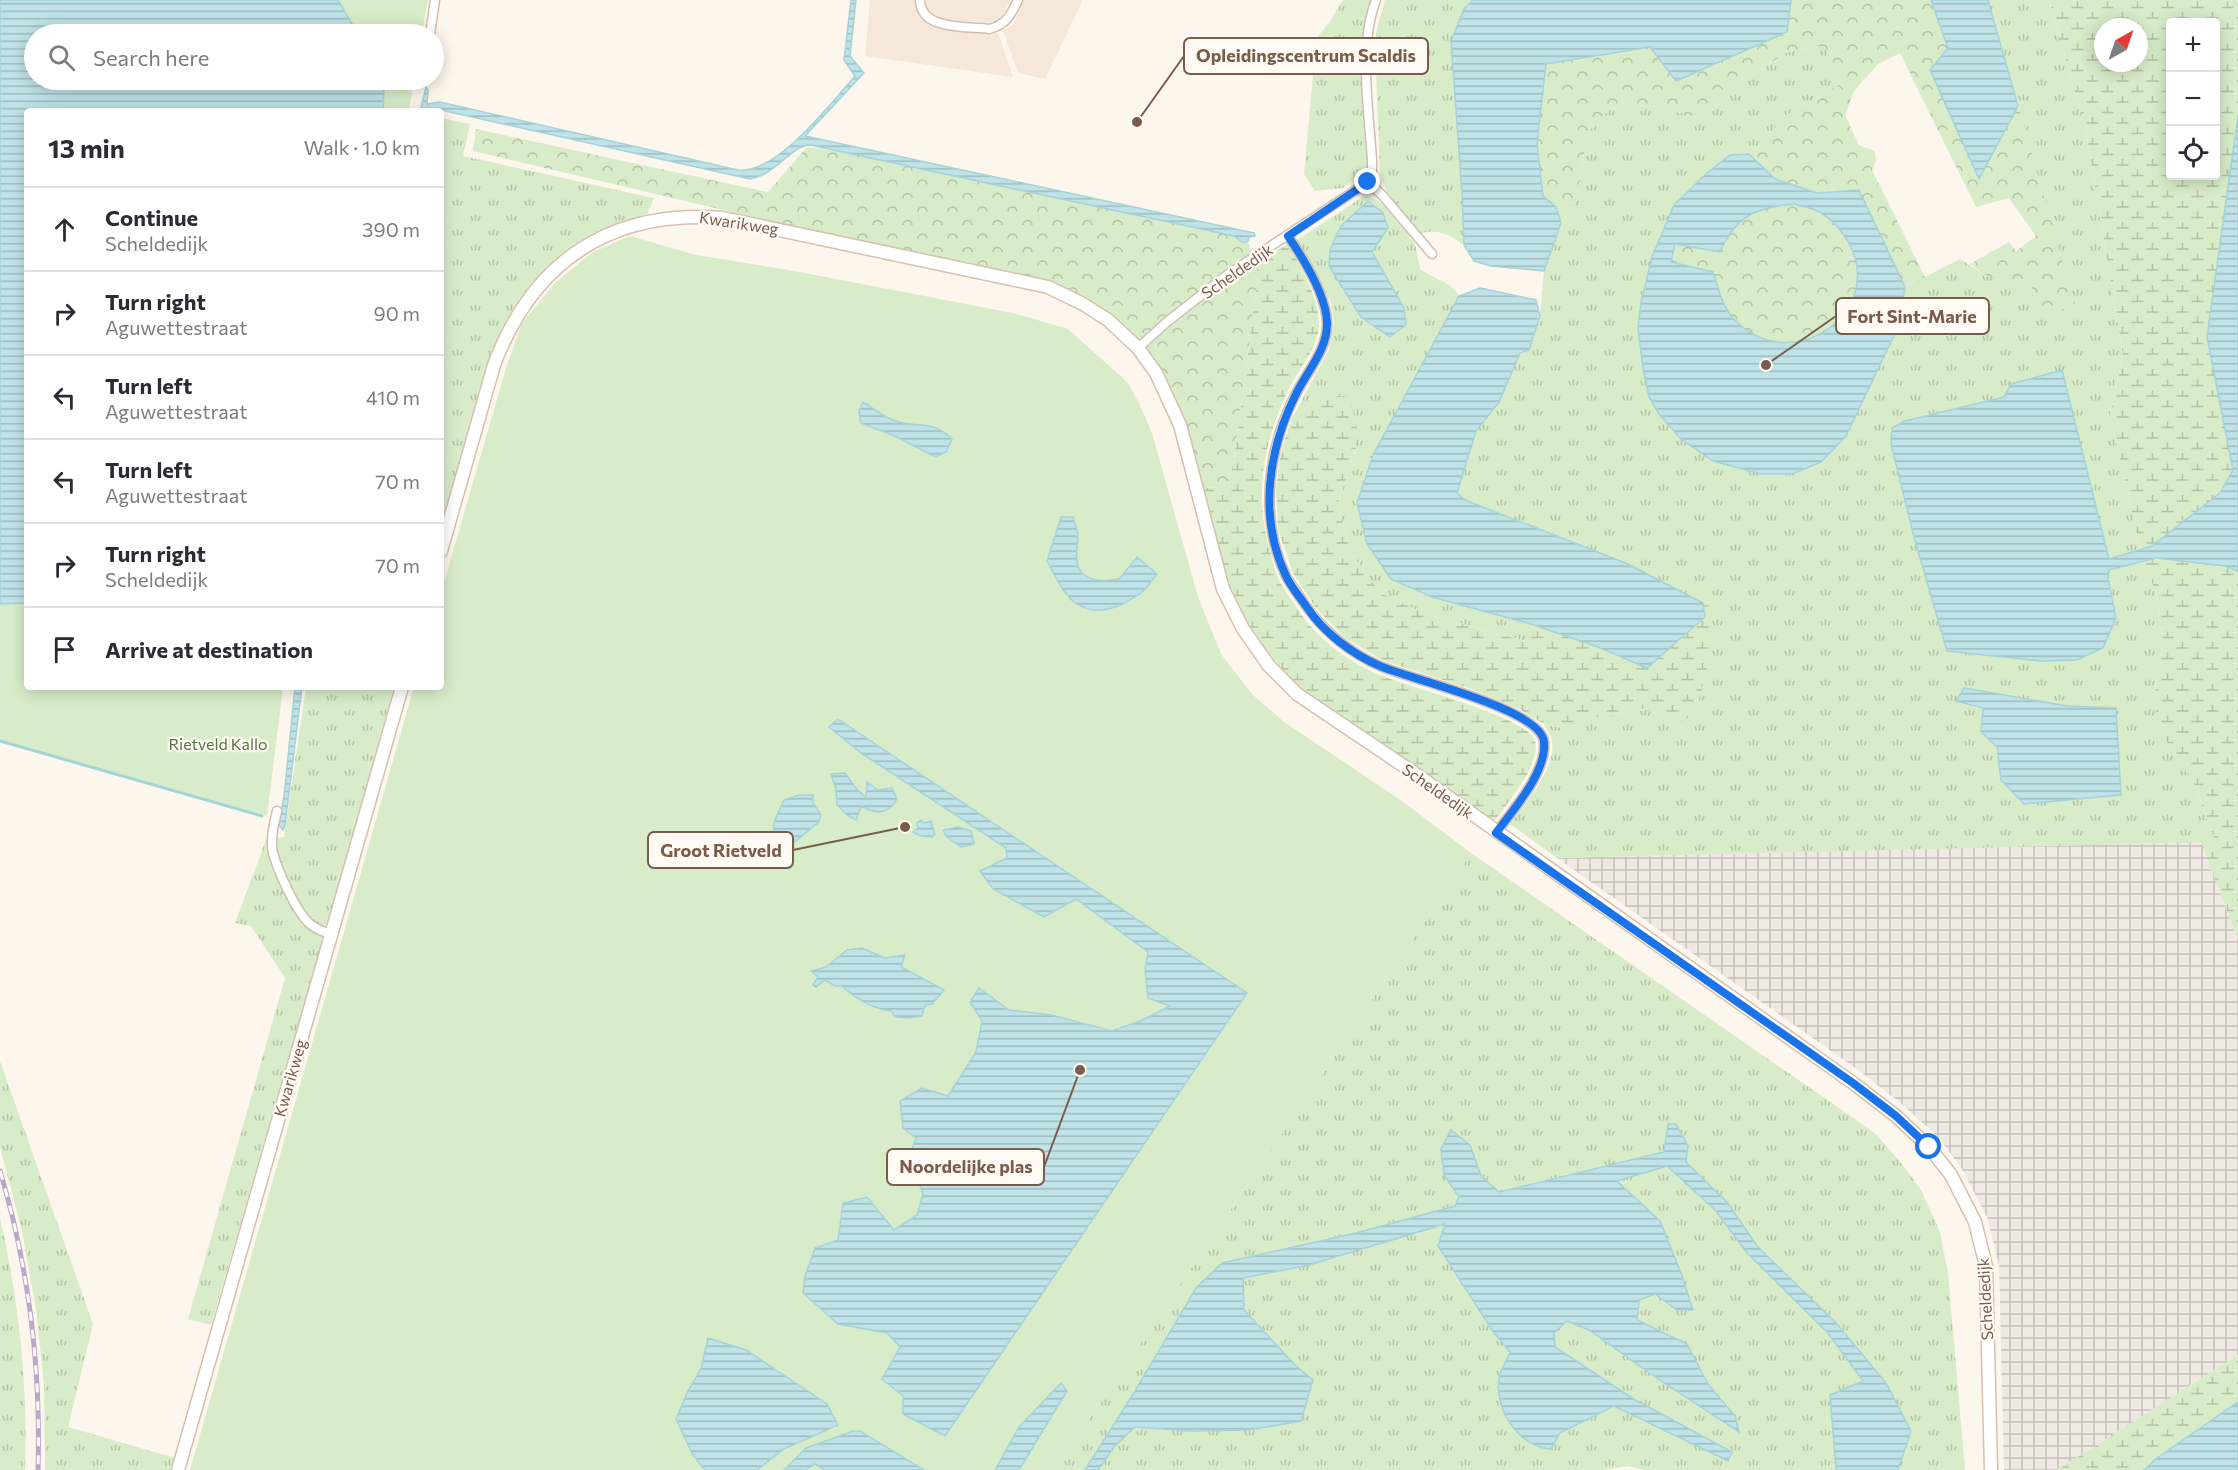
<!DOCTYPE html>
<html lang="en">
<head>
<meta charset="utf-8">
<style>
  body { margin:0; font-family:Commissioner,sans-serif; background:#f2f2f3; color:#2b2b33 }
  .controls { position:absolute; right:18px; top:18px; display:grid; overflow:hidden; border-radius:6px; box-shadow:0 3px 15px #0003 }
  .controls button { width:54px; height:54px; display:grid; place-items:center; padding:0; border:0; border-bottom:2px solid #e1e1e2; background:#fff; color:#2b2b33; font:30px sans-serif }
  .compass { position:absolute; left:2094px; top:18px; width:54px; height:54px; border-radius:50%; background:#fff; box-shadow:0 3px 15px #0003; rotate:40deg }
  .stop { position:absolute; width:18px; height:18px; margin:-14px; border:4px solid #1a73e8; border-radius:50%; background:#fff }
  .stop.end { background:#1a73e8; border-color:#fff; box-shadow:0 2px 6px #0008 }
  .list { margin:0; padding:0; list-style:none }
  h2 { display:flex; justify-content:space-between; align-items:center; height:78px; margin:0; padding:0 24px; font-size:26px }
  h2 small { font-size:20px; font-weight:400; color:#7c7c81 }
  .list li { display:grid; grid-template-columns:39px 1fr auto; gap:18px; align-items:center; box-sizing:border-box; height:84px; padding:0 24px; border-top:2px solid #e1e1e2 }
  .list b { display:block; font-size:22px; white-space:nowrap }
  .list p { margin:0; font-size:20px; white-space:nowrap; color:#7c7c81 }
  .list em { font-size:20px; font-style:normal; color:#7c7c81 }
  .icon { flex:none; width:33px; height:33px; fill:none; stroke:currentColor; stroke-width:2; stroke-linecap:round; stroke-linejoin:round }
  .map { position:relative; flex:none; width:2238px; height:1470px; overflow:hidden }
  .search { position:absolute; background:#fff; box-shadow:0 3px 15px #0003; left:24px; top:24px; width:420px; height:66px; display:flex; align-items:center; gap:15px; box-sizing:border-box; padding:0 21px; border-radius:33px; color:#7c7c81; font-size:22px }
  .panel { position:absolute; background:#fff; box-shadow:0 3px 15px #0003; left:24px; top:108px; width:420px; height:582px; border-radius:6px }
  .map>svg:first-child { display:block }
  .residential { fill:#f5e8da }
  .industrial { fill:url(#industrial-grid) }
  .grass { fill:url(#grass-tufts); fill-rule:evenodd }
  .forest { fill:url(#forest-crowns) }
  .wetland { fill:url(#wetland-marsh); fill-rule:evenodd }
  .green { fill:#d8ecc9 }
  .water { fill:url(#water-rules); stroke:#a5d3da; stroke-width:1.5; fill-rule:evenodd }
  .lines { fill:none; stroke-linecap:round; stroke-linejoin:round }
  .stream { stroke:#a5d3da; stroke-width:3 }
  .street-casing { stroke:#d1beb0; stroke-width:11 }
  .secondary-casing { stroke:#d6c0b0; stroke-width:15 }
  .street { stroke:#fff; stroke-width:8 }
  .secondary { stroke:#fff; stroke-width:12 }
  .rail-casing { stroke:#b9a8c9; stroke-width:5 }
  .rail { stroke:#fffaf3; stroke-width:3; stroke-dasharray:9; stroke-linecap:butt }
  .route { stroke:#1a73e8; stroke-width:8 }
  .labels { text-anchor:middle; stroke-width:4.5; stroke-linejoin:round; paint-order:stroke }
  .street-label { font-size:16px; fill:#7a5c4d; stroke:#fffaf3 }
  .park-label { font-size:16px; fill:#537a41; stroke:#fffaf3 }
  .leader { fill:none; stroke:#7a5c4d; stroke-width:2 }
  .callout-dot { fill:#7a5c4d; stroke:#fffaf3; stroke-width:2 }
  .callout { fill:#fffaf3; stroke:#7a5c4d; stroke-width:2 }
  .callout-label { font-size:18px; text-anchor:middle; font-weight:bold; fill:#7a5c4d }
</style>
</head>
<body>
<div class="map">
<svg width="2238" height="1470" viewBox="0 0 2238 1470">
  <defs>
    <pattern id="industrial-grid" width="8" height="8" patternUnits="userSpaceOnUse" patternTransform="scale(1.5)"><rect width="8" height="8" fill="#efe9e4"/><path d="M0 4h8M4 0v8" fill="none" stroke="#c7c0bb"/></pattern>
    <pattern id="grass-tufts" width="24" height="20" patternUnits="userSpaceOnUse" patternTransform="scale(1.5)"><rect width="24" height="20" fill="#d8ecc9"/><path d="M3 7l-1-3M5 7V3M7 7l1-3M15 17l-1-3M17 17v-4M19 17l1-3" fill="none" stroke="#b4c2a5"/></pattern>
    <pattern id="forest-crowns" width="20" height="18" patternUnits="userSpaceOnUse" patternTransform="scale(1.5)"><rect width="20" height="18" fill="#d8ecc9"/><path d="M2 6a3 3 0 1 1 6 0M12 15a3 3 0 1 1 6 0" fill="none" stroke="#b4c2a5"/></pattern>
    <pattern id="wetland-marsh" width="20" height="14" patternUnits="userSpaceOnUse" patternTransform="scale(1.5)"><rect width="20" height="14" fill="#d8ecc9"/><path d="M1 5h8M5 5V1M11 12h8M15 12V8" fill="none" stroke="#b4c2a5"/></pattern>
    <pattern id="water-rules" width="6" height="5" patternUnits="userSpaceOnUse" patternTransform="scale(1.5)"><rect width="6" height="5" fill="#bfe3e8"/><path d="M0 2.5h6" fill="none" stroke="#a0bbbe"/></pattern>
  </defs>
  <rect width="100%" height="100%" fill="#fdf6ec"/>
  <path class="residential" d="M870 0H1010L1003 14 997 20 989 23 973 21 970 33H998L1013 77 865 56Z
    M1023 0H1083L1045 79 1018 73 1003 31 1014 23Z"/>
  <path class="industrial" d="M2201 842 2238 940V1355L2057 1470H2004L1999 1265 1987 1217 1962 1169 1939 1138 1904 1106 1861 1072 1557 858Z"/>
  <path class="grass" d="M1343 0H1372C1360 40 1364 66 1366 106 1367 127 1367 147 1367 167L1343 188 1315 191 1304 174 1313 76 1304 54 1328 24Z
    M1385 0H1473L1464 9 1451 41 1462 193 1464 245C1451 236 1437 227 1421 234L1387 192 1380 174 1376 72V32Z
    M1988 0H2049L2086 131 2123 355 2110 413 2140 549 2109 559 2062 370 2004 397 1905 421 2116 618 2108 578 2109 570 2144 562 2157 596 2163 639 2154 698 2194 784 2215 842 1557 858 1510 824C1525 804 1560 764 1551 737 1549 733 1546 728 1544 724L1568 729 1588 719 1643 709 1681 722 1711 602 1703 603 1628 564 1465 500 1457 493 1476 431 1499 402 1520 353 1540 316 1544 271 1561 223 1577 200 1588 132 1610 109 1652 106 1706 119 1726 93 1787 52 1824 46 1836 68 1840 84 1783 117 1767 139 1749 154 1730 155 1652 257 1641 303 1638 328 1643 368 1650 397 1659 414 1846 436 1899 325 1905 287 1960 259 1990 278 2026 284 2033 289 2047 317 2074 303ZM1956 701 2115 708 2001 780 1997 747 1981 731 1983 708Z
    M441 118 470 124 463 156 654 198 647 215C582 232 527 273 499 335 487 361 480 390 472 418 462 455 451 492 441 529Z
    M1364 196 1376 199 1389 210 1415 244 1420 269C1432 278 1452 282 1459 296L1373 455 1357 503 1367 544 1392 579 1432 597 1531 624 1526 641 1426 614 1380 593 1350 551 1338 503 1356 448 1323 395 1291 420 1329 350 1334 323 1331 302 1297 240Z
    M306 687H396L211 1325 188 1319 285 978 251 926 235 923 266 840 284 837Z
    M1471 853 1875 1133 1902 1164 1921 1190 1940 1232 1948 1273 1965 1470H1898L1911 1431 1886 1383 1837 1324 1757 1246 1728 1203 1686 1162 1668 1124 1664 1152 1499 1192 1481 1176 1470 1145 1444 1175 1459 1197 1455 1206 1356 1233 1222 1263 1135 1391 1085 1470H1055Z
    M0 1061 93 1324 68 1427 175 1458 171 1470H45L44 1385 36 1309 22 1231 0 1147Z
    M1667 1166 1716 1211 1747 1253 1828 1333 1863 1382 1830 1395 1836 1470H1645L1628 1466 1605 1470H1098L1114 1447 1135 1427 1190 1431 1249 1430 1301 1421 1313 1380 1295 1365 1244 1310 1243 1278 1309 1265 1445 1224 1439 1246 1494 1333 1510 1352C1495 1389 1496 1397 1515 1432L1560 1433 1614 1406 1728 1461 1732 1452 1632 1398 1555 1347 1554 1333 1567 1321 1589 1330 1658 1379 1738 1431 1735 1416 1708 1384 1687 1344 1637 1320 1639 1300 1655 1294 1677 1310 1660 1221 1616 1181Z
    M0 1218C19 1301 28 1385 25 1470H0Z"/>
  <path class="forest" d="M1791 0H1931L1948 48 1979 179 2018 106 2075 303 2047 317 2033 289 2026 284 1990 278 1970 264 2009 242 2016 251 2036 236 2009 198 1976 207 1900 53 1878 64 1854 91 1845 115 1859 145 1875 151 1876 161 1872 170 1925 277 1905 287 1859 190 1818 193 1775 179 1749 154 1767 139 1783 117 1840 84 1836 68 1824 46 1787 52 1726 93 1706 119 1652 106 1610 109 1588 132 1577 200 1561 223 1556 207 1543 197 1537 143 1546 64 1650 47 1787 32Z
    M476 129 768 192 807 147 997 177 1246 235 1258 275 1233 467 1223 487 1203 488C1186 422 1168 356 1110 314 1092 300 1071 291 1050 281L762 219 473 151Z
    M1795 204C1803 207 1814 208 1821 213 1833 219 1842 231 1849 243 1887 315 1788 379 1733 318 1722 306 1718 287 1713 272L1671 262 1675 244 1720 252C1737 215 1757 207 1795 204Z"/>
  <path class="wetland" d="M2049 0H2238V115L2207 337 2233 470 2220 493 2152 546 2140 549 2110 413 2123 355 2086 131ZM2170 22H2216V176H2170ZM2103 27H2139V63H2103Z
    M1288 244C1300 265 1319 298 1319 323 1319 348 1300 367 1289 388 1263 441 1253 498 1271 554 1273 563 1275 572 1279 580 1285 592 1294 603 1301 614 1319 640 1347 660 1375 673 1402 686 1528 716 1535 741 1542 763 1506 805 1493 823L1301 689C1272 660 1245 627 1229 587 1218 556 1211 520 1203 488L1223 487 1233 467 1258 275 1255 264Z
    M1323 395 1349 397 1357 424 1356 448 1338 503 1350 551 1380 593 1426 614 1525 641 1531 624 1598 647 1625 660 1676 644 1705 617 1703 603 1711 602V655L1695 713 1681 722 1643 709 1588 719 1568 729 1544 724 1519 709 1471 689 1382 660 1345 638 1315 607 1293 573 1278 529 1276 490 1280 456 1291 420Z
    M2155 558 2225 566 2238 571V940L2201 842 2215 841 2194 784 2172 751 2158 724 2154 698 2163 639 2157 596 2144 562Z
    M2238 1355V1402L2157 1458 2144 1470H2057Z"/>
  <path class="green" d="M0 0H428L422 34H34V80H414L409 111H27V687H283L267 816 0 741Z
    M630 236 696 255 789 270 1013 313 1068 329 1127 382 1138 401 1152 433 1198 597 1221 654 1252 694 1284 722 1402 801 1471 853 1055 1470H190L414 687H441V593L506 368 522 323 555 283 593 252Z"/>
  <path class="water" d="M0 0H338L358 34H34V80H380L384 88 383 111H27V603L0 604Z
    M851 0H856L850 56 864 73 805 136 1240 230 1254 233 1255 236 1249 237 1248 241 1243 243 1234 236 810 145C792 145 774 176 750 179L441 110 420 111 426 87 428 90 427 104 440 102 738 170C776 175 831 103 855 76L844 60Z
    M1473 0H1791L1787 32 1676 81 1650 47 1546 64 1537 143 1543 196 1556 207 1561 223 1544 271 1491 266 1474 261 1464 245 1462 193 1451 41 1464 9Z
    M1931 0H1988L2018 106 1979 179 1930 70 1948 48Z
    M2238 115V571L2225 566 2156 558 2109 570 2108 578 2116 618 2103 648 2077 660 2042 661 1947 651 1914 537 1891 444 1892 428 1905 421 2004 397 2011 384 2062 370 2109 559 2152 546 2220 493 2233 470 2207 337Z
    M1749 154 1775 179 1817 193 1859 190 1905 287 1899 325 1846 436 1821 462 1792 474H1761L1713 461 1681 439 1659 414 1649 397 1643 368 1638 328 1641 303 1652 257 1674 205 1707 173 1730 155ZM1795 204C1803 207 1814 208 1821 213 1833 220 1842 231 1849 243 1887 315 1788 379 1733 318 1722 306 1718 287 1713 272L1671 262 1675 244 1720 252C1736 215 1757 207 1795 204Z
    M1368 201 1383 213 1388 228 1372 252 1404 308 1406 325 1390 337 1361 317 1329 266 1330 249 1341 226Z
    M1480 288 1536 300 1540 316 1529 350 1520 353 1499 402 1476 431 1457 493 1465 500 1628 564 1703 603 1705 617 1647 668 1598 647 1531 624 1432 597 1391 579 1367 544 1357 503 1373 455 1459 296Z
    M863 402C873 408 882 416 893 420 916 430 929 417 952 439L946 452 935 457 897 437 861 423 859 411Z
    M1061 517H1073C1075 523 1077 529 1078 535 1078 544 1076 552 1077 560 1078 582 1102 582 1119 579L1137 557 1157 574C1152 580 1148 587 1142 592 1124 606 1097 618 1077 604 1063 595 1055 575 1047 561Z
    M295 687H302L285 825 283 830 279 825V821L284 797Z
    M1964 688 2067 706 2116 708 2121 795 2024 804 2001 780 1997 747 1981 732 1983 708 1956 701Z
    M838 719 1247 993 945 1436 903 1414V1396L882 1379 900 1347 887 1333 838 1324 803 1293 805 1276 815 1248 838 1240 843 1203 867 1197 894 1230 917 1215 923 1194 909 1157 916 1138 903 1128 900 1101 922 1088 948 1096 976 1052 982 1021 970 1002 979 988 1009 1010 1051 1015 1112 1031 1140 1021 1170 1006 1148 998 1145 970 1148 952 1076 899 1044 917 993 889 980 871 1007 858 1006 848 861 753 829 727Z
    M845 773 854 786 866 798 867 782 878 790 892 788 897 799C889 815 875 814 861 806L856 820 847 815 837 805 836 789 831 774Z
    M799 795H813V803L821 815 819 822 781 853C769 825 772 826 784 800Z
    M921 820 924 823 931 821 935 835 932 837 921 836 913 832 918 828 917 823Z
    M958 827 971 831 974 844 961 847 946 836 943 830Z
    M862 948 885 958 905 955 901 967 944 990 932 1004 925 1005 922 1016 909 1018 895 1017 891 1011C873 1009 855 998 842 986H835L825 980 816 987 813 985 818 977 811 971 826 967 847 950Z
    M1668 1124H1676L1688 1146 1686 1162 1728 1203 1757 1246 1837 1324 1886 1383 1911 1431 1898 1470H1836L1830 1395 1863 1381 1828 1333 1747 1253 1716 1211 1667 1166 1617 1181 1660 1221 1681 1273 1693 1310H1677L1655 1294 1639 1300 1637 1320 1687 1344 1708 1384 1735 1416 1739 1432 1658 1379 1589 1330 1567 1321 1554 1333 1555 1347 1632 1398 1732 1452 1728 1461 1614 1406 1560 1433 1551 1449C1519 1447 1494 1410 1499 1378 1501 1369 1507 1360 1510 1352L1494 1333 1438 1246 1445 1224 1309 1265 1243 1278 1244 1310 1295 1365 1313 1380 1301 1421 1249 1430 1190 1431 1135 1427 1114 1447 1098 1470H1085L1135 1391 1196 1288 1222 1263 1356 1233 1455 1206 1459 1197 1444 1175 1441 1149 1451 1130 1470 1145 1481 1176 1499 1192 1664 1152Z
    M708 1338 746 1350 827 1404 838 1425 784 1449 757 1470H705L693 1455 676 1419 688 1391 701 1369Z
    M1061 1383 1067 1391 1019 1470H995L1019 1427Z
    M2238 1402V1470H2144L2157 1458Z
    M853 1431H860L924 1470H825L815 1464 806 1470 785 1469 806 1448Z"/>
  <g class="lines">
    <path class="stream" d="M0 741 262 816"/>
    <defs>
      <path id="street" d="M920 0C921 31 967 26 989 29 1006 25 1011 15 1018 0
        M430 34 435 0
        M422 82V80
        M1368 182 1383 196 1432 254
        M1288 236C1303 257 1326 295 1327 322 1328 347 1311 367 1299 388 1268 444 1258 517 1286 576 1291 585 1298 594 1304 603 1322 630 1350 653 1380 666 1409 679 1542 709 1544 742 1547 772 1513 810 1496 833
        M1138 348 1168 321 1227 275 1368 182 1372 172V160C1369 111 1358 47 1376 0
        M277 811C274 824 270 839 273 853 278 871 296 912 310 924 316 929 324 932 331 934"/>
      <path id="secondary" d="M441 551 494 365C533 261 611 209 723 218L1048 287 1083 304 1108 320 1138 348 1156 373 1180 425 1223 589 1243 629 1269 666 1297 694 1420 777 1853 1083 1896 1116 1929 1147 1951 1175 1975 1222 1986 1266 1991 1470
        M178 1470 402 687"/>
    </defs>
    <use href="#street" class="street-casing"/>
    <use href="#secondary" class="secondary-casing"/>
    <use href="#street" class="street"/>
    <use href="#secondary" class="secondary"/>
    <defs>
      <path id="rail" d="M0 1171C29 1268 41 1369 38 1470"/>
    </defs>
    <use href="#rail" class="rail-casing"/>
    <use href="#rail" class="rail"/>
  </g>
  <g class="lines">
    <path class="route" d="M1368 182 1288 236C1303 258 1326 295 1327 322 1328 349 1308 370 1297 392 1268 449 1258 517 1286 576 1291 587 1300 597 1306 606 1323 632 1352 654 1380 666 1409 679 1542 709 1544 742 1547 772 1513 810 1496 833L1853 1083 1896 1116 1929 1147"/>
  </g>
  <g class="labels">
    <g class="street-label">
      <text transform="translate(739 223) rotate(9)" y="6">Kwarikweg</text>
      <text transform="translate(1237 271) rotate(-35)" y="6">Scheldedijk</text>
      <text transform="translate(1438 791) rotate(35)" y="6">Scheldedijk</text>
      <text transform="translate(290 1078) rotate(-74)" y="6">Kwarikweg</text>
      <text transform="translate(1985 1299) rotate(-93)" y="6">Scheldedijk</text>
    </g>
    <g class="park-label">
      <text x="218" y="750">Rietveld Kallo</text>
    </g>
  </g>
  <path class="leader" d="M1137 122L1184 56M1766 365L1836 316M905 827L793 850M1080 1070L1044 1167"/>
  <g class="callout-dot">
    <circle cx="1137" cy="122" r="6"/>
    <circle cx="1766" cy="365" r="6"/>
    <circle cx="905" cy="827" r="6"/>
    <circle cx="1080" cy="1070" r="6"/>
  </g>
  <g class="callout">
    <rect x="1184" y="38" width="244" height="36" rx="6"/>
    <rect x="1836" y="298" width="153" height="36" rx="6"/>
    <rect x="648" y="832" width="145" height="36" rx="6"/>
    <rect x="887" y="1149" width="157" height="36" rx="6"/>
  </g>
  <g class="callout-label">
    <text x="1306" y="62">Opleidingscentrum Scaldis</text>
    <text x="1912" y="323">Fort Sint-Marie</text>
    <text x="721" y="857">Groot Rietveld</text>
    <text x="966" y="1173">Noordelijke plas</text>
  </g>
</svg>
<div class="controls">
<button>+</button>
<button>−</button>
<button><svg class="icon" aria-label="locate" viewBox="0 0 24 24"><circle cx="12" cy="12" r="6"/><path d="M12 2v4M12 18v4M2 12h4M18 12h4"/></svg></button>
</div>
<svg class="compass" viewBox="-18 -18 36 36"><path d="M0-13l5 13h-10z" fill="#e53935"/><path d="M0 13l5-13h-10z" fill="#7c7c81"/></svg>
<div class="stop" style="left:1929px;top:1147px"></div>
<div class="stop end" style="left:1368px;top:182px"></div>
<div class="search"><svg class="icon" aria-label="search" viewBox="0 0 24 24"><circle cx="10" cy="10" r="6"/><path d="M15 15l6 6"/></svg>Search here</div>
<section class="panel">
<h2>13 min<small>Walk · 1.0 km</small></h2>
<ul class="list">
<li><svg class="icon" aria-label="ahead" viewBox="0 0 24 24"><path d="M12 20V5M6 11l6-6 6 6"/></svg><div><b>Continue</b><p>Scheldedijk</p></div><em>390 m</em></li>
<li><svg class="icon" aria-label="right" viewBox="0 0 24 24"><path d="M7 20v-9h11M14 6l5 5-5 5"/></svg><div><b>Turn right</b><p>Aguwettestraat</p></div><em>90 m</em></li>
<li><svg class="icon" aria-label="left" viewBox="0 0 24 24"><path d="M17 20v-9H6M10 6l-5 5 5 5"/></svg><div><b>Turn left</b><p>Aguwettestraat</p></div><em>410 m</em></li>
<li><svg class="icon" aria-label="left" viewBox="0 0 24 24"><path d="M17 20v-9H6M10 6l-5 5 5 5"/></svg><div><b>Turn left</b><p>Aguwettestraat</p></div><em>70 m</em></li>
<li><svg class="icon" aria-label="right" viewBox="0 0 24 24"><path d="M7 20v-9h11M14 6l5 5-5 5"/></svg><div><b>Turn right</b><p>Scheldedijk</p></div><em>70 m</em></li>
<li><svg class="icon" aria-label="arrive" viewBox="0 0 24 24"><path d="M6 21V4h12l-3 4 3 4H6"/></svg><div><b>Arrive at destination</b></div></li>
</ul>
</section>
</div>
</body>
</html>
